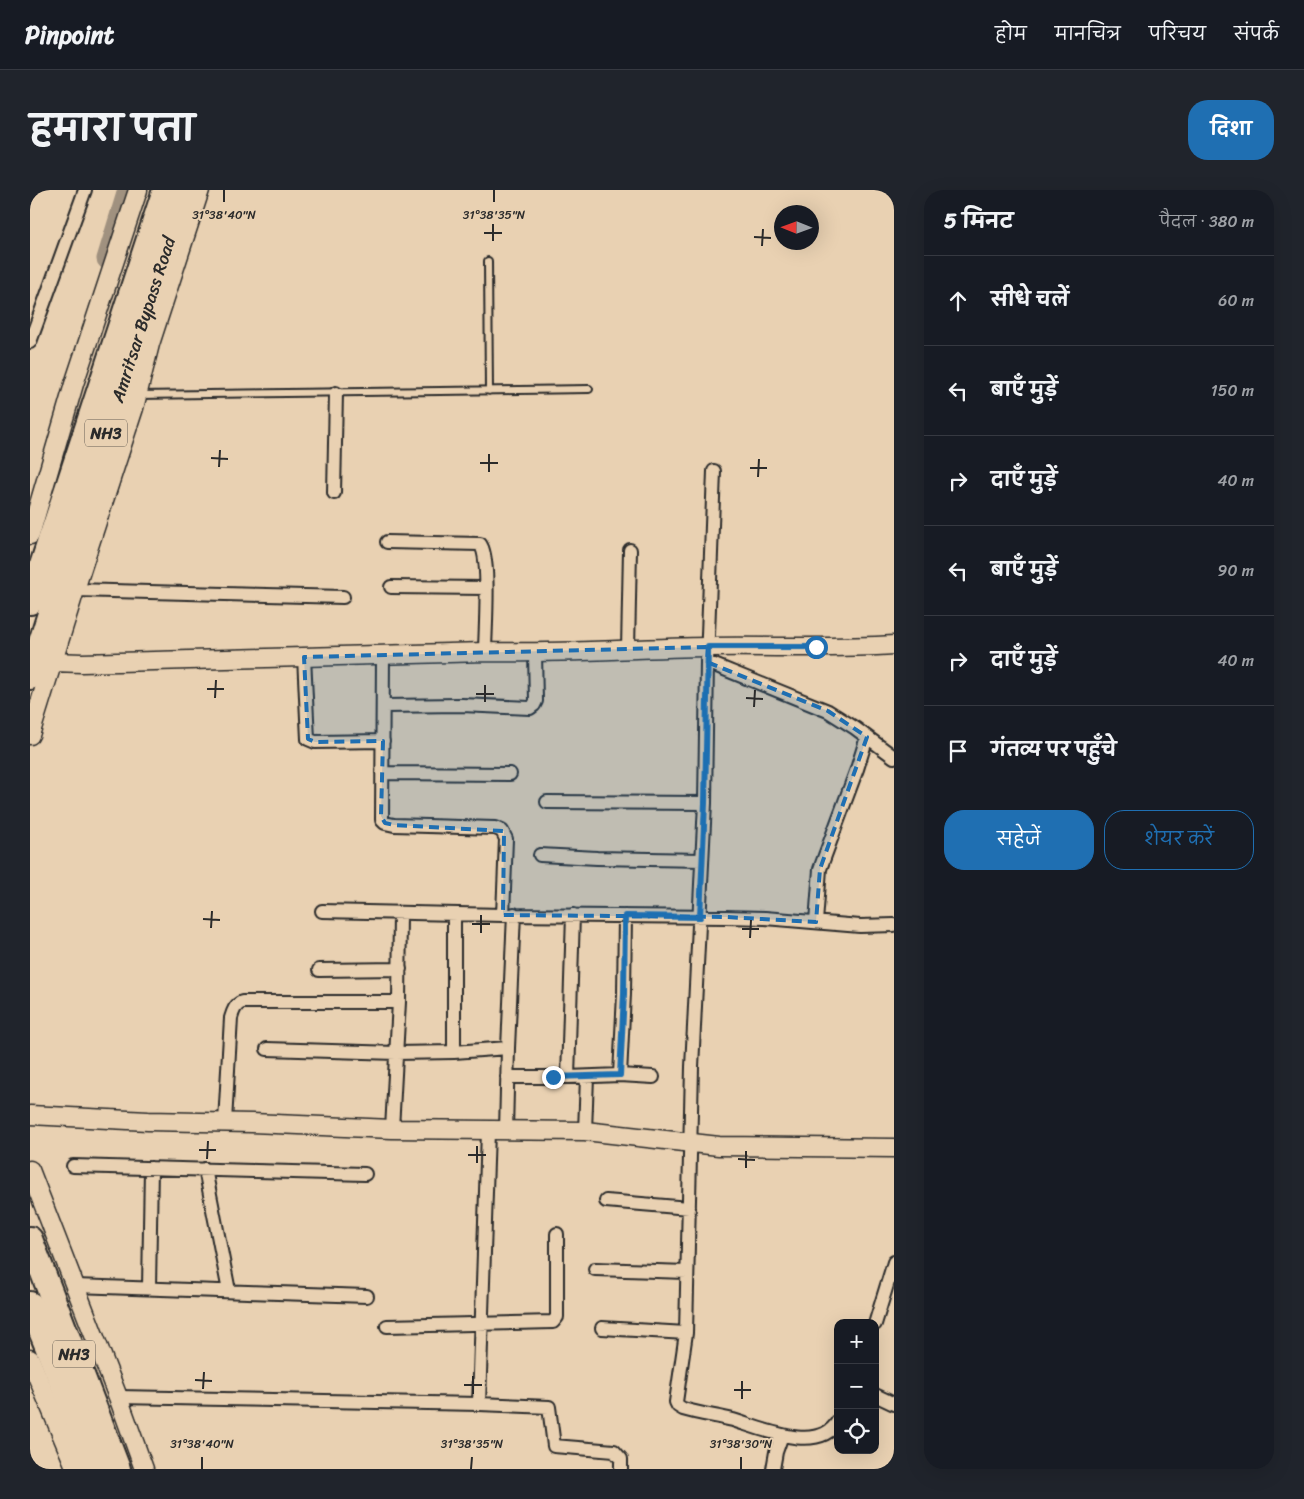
<!DOCTYPE html>
<html lang="hi">
<head>
<meta charset="utf-8">
<style>
  body { margin:0; font-family:Sriracha,"Playpen Sans Deva",sans-serif; background:#20242c; color:#f1f3f6 }
  .controls { position:absolute; right:15px; bottom:15px; display:grid; overflow:hidden; border-radius:10px; box-shadow:0 5px 20px #0002 }
  .controls button { width:45px; height:45px; display:grid; place-items:center; padding:0; border:0; border-bottom:1px solid #363941; background:#171b24; color:#f1f3f6; font:25px sans-serif }
  .compass { position:absolute; left:744px; top:15px; width:45px; height:45px; border-radius:50%; background:#171b24; box-shadow:0 5px 20px #0002; rotate:271deg }
  .stop { position:absolute; width:15px; height:15px; margin:-11px; border:4px solid #1f6fb2; border-radius:50%; background:#fff }
  .stop.end { background:#1f6fb2; border-color:#fff; box-shadow:0 1px 5px #0008 }
  .list { margin:0; padding:0; list-style:none }
  h2 { display:flex; justify-content:space-between; align-items:center; height:65px; margin:0; padding:0 20px; font-size:21px }
  h2 small { font-size:16px; font-weight:400; color:#9ea1a6 }
  .list li { display:grid; grid-template-columns:32px 1fr auto; gap:15px; align-items:center; box-sizing:border-box; height:90px; padding:0 20px; border-top:1px solid #363941 }
  .list b { display:block; font-size:19px; white-space:nowrap }
  .list em { font-size:16px; font-style:normal; color:#9ea1a6 }
  .actions { display:flex; gap:10px; padding:15px 20px }
  .actions a { flex:1; padding:11px 0; border:1px solid #1f6fb2; border-radius:20px; text-align:center; font-size:18px; color:#1f6fb2 }
  .actions .main { background:#1f6fb2; color:#fff }
  .icon { flex:none; width:28px; height:28px; fill:none; stroke:currentColor; stroke-width:2; stroke-linecap:round; stroke-linejoin:round }
  .map { position:relative; flex:none; width:864px; height:1279px; overflow:hidden; border-radius:20px }
  header { display:flex; align-items:center; gap:30px; box-sizing:border-box; height:70px; padding:0 25px; background:#171b24; border-bottom:1px solid #363941 }
  header strong { font-size:24px }
  nav { display:flex; gap:28px; margin-inline-start:auto; font-size:18px }
  .intro { display:flex; align-items:center; justify-content:space-between; box-sizing:border-box; height:120px; padding:0 30px }
  h1 { margin:0; font-size:35px }
  .button { padding:12px 22px; border-radius:20px; background:#1f6fb2; color:#fff; font-size:18px; font-weight:700 }
  main { display:flex; gap:30px; padding:0 30px }
  aside { flex:1; background:#171b24; border-radius:20px; box-shadow:0 5px 20px #0002 }
  .map>svg:first-child { display:block }
  .lines { fill:none; stroke-linecap:round; stroke-linejoin:round }
  .river { stroke:#a0917f; stroke-width:21 }
  .lane-casing { stroke:#2b2b2b; stroke-width:10 }
  .street-casing { stroke:#2b2b2b; stroke-width:16 }
  .secondary-casing { stroke:#2b2b2b; stroke-width:21 }
  .highway-casing { stroke:#2b2b2b; stroke-width:28 }
  .lane { stroke:#e9d1b2; stroke-width:6 }
  .street { stroke:#e9d1b2; stroke-width:12 }
  .secondary { stroke:#e9d1b2; stroke-width:18 }
  .highway { stroke:#e9d1b2; stroke-width:24 }
  .route { stroke:#1f6fb2; stroke-width:6 }
  .marked { fill:#1f6fb2; fill-opacity:0.2; stroke:#1f6fb2; stroke-width:4; stroke-dasharray:10 6; stroke-linejoin:round }
  .ticks { fill:none; stroke:#2b2b2b; stroke-width:2 }
  .labels { text-anchor:middle; stroke-width:4; stroke-linejoin:round; paint-order:stroke }
  .shield { fill:#e9d1b2; stroke:#645d54; stroke-width:1 }
  .shield-label { font-size:16px; font-weight:bold; fill:#2b2b2b }
  .street-label { font-size:18px; fill:#2b2b2b; stroke:#e9d1b2 }
  .ticks-label { font-size:12px; text-anchor:middle; fill:#2b2b2b; stroke:#e9d1b2; stroke-width:4; stroke-linejoin:round; paint-order:stroke }
</style>
</head>
<body>
<header>
<strong>Pinpoint</strong>
<nav><a>होम</a><a>मानचित्र</a><a>परिचय</a><a>संपर्क</a></nav>
</header>
<div class="intro"><h1>हमारा पता</h1><a class="button">दिशा</a></div>
<main>
<div class="map">
<svg width="864" height="1279" viewBox="0 0 864 1279">
  <rect width="100%" height="100%" fill="#e9d1b2"/>
  <filter id="ink" filterUnits="userSpaceOnUse"><feTurbulence type="fractalNoise" baseFrequency=".02" numOctaves="2"/><feDisplacementMap in="SourceGraphic" scale="10" xChannelSelector="R" yChannelSelector="G"/><feConvolveMatrix kernelMatrix="1 2 1 2 8 2 1 2 1" color-interpolation-filters="sRGB"/></filter>
  <g filter="url(#ink)">
    <g class="lines">
      <path class="river" d="M77 69 98 0"/>
      <defs>
        <path id="lane" d="M458 71 459 201
          M109 205 559 199"/>
        <path id="street" d="M0 152 55 0
          M684 281 677 472 675 613 662 877 656 1143 646 1212 648 1216 653 1219C670 1224 687 1226 703 1230 730 1238 789 1265 808 1231
          M304 303 306 203
          M357 352 450 354C461 367 455 443 455 462
          M361 397 456 398
          M45 400 313 407
          M598 459 600 360
          M353 465 352 630 355 633 364 635 465 638 472 641 476 649 473 725
          M274 467 278 549 285 552 353 551
          M677 472 798 521 825 538 864 567
          M353 516 432 515 500 518 504 515 506 511 505 463
          M352 583 480 584
          M517 612 675 613
          M510 665 567 668 672 670
          M292 721 473 725 696 727 735 728 830 736 864 735
          M424 724V862
          M543 725 538 887 590 885 623 887
          M786 732 790 679 827 579 837 547
          M289 780 370 779
          M237 859 366 863 424 862 478 858
          M590 885 594 804 595 726
          M477 887H538
          M195 932 201 828C203 821 205 815 212 812H369
          M362 939 369 812 370 723
          M476 941 478 858 484 724
          M555 941 557 887
          M43 976 335 984
          M175 979 199 1101
          M576 1011 659 1018
          M565 1079 657 1082
          M45 1096 337 1106
          M119 1098 121 978
          M845 1134 864 1072
          M357 1136 523 1132 527 1127V1044
          M572 1138 656 1143
          M845 1205 864 1214
          M88 1207 449 1214 458 941
          M449 1214 519 1217 524 1256 584 1261 591 1269V1279
          M743 1279 746 1262 752 1245"/>
        <path id="secondary" d="M0 345 44 194 108 0
          M23 472 52 473 455 462C530 464 604 458 678 457 740 456 802 459 864 455
          M0 545 50 384 104 218 120 154 170 0
          M0 925 118 931 222 933 362 939 555 941 689 956 864 958
          M0 980 88 1207 114 1279
          M0 1169 46 1279"/>
        <g id="highway">
          <path d="M0 412 135 0"/>
          <path id="s1" d="M0 487 92 195 155 0"/>
          <path d="M0 1049 88 1279"/>
          <path d="M0 1114 67 1279"/>
        </g>
      </defs>
      <use href="#lane" class="lane-casing"/>
      <use href="#street" class="street-casing"/>
      <use href="#secondary" class="secondary-casing"/>
      <use href="#highway" class="highway-casing"/>
      <use href="#lane" class="lane"/>
      <use href="#street" class="street"/>
      <use href="#secondary" class="secondary"/>
      <use href="#highway" class="highway"/>
    </g>
  </g>
  <g class="lines" filter="url(#ink)">
    <path class="route" d="M523 887 590 885 594 804 595 726 670 727 675 613 678 457H786"/>
  </g>
  <path class="marked" d="M678 457 677 472 798 521 837 547 790 679 786 732 696 727 473 725 474 641 364 635 355 633 351 626 353 551 285 552 278 549 274 467Z"/>
  <path class="ticks" d="M194 12V0M464 12V0M454 43H472M724 47 741 48M463 51V34M732 56 733 39M181 268 198 269M450 273H468M189 277 190 260M720 278H737M459 282V264M728 287 729 269M177 499H194M446 504H464M185 508 186 490M716 508 733 509M455 512V495M724 517 725 500M173 729 190 730M442 734H460M181 738 182 721M712 739H729M451 743V725M720 748 721 730M169 960H186M438 965H456M177 969 178 951M708 969 725 970M447 973V956M716 978V961M165 1190 182 1191M434 1195H452M173 1199 174 1182M704 1200H721M443 1204V1186M712 1209V1191M172 1279V1267M441 1279 442 1267M711 1279V1267"/>
  <g class="labels">
    <g class="shield">
      <rect x="55" y="229.5" width="42" height="27" rx="4"/>
      <rect x="23" y="1150.5" width="42" height="27" rx="4"/>
    </g>
    <g class="shield-label">
      <text x="76" y="249">NH3</text>
      <text x="44" y="1170">NH3</text>
    </g>
    <g class="street-label">
      <text dy="6" stroke="none"><textPath href="#s1" startOffset="375">Amritsar Bypass Road</textPath></text>
    </g>
  </g>
  <g class="ticks-label">
    <text x="194" y="29">31°38'40"N</text>
    <text x="464" y="29">31°38'35"N</text>
    <text x="172" y="1258">31°38'40"N</text>
    <text x="442" y="1258">31°38'35"N</text>
    <text x="711" y="1258">31°38'30"N</text>
  </g>
</svg>
<div class="controls">
<button>+</button>
<button>−</button>
<button><svg class="icon" aria-label="locate" viewBox="0 0 24 24"><circle cx="12" cy="12" r="6"/><path d="M12 2v4M12 18v4M2 12h4M18 12h4"/></svg></button>
</div>
<svg class="compass" viewBox="-18 -18 36 36"><path d="M0-13l5 13h-10z" fill="#e53935"/><path d="M0 13l5-13h-10z" fill="#9ea1a6"/></svg>
<div class="stop" style="left:786px;top:457px"></div>
<div class="stop end" style="left:523px;top:887px"></div>
</div>
<aside>
<h2>5 मिनट<small>पैदल · 380 m</small></h2>
<ul class="list">
<li><svg class="icon" aria-label="ahead" viewBox="0 0 24 24"><path d="M12 20V5M6 11l6-6 6 6"/></svg><div><b>सीधे चलें</b></div><em>60 m</em></li>
<li><svg class="icon" aria-label="left" viewBox="0 0 24 24"><path d="M17 20v-9H6M10 6l-5 5 5 5"/></svg><div><b>बाएँ मुड़ें</b></div><em>150 m</em></li>
<li><svg class="icon" aria-label="right" viewBox="0 0 24 24"><path d="M7 20v-9h11M14 6l5 5-5 5"/></svg><div><b>दाएँ मुड़ें</b></div><em>40 m</em></li>
<li><svg class="icon" aria-label="left" viewBox="0 0 24 24"><path d="M17 20v-9H6M10 6l-5 5 5 5"/></svg><div><b>बाएँ मुड़ें</b></div><em>90 m</em></li>
<li><svg class="icon" aria-label="right" viewBox="0 0 24 24"><path d="M7 20v-9h11M14 6l5 5-5 5"/></svg><div><b>दाएँ मुड़ें</b></div><em>40 m</em></li>
<li><svg class="icon" aria-label="arrive" viewBox="0 0 24 24"><path d="M6 21V4h12l-3 4 3 4H6"/></svg><div><b>गंतव्य पर पहुँचे</b></div></li>
</ul>
<div class="actions"><a class="main">सहेजें</a><a>शेयर करें</a></div>
</aside>
</main>
</body>
</html>
